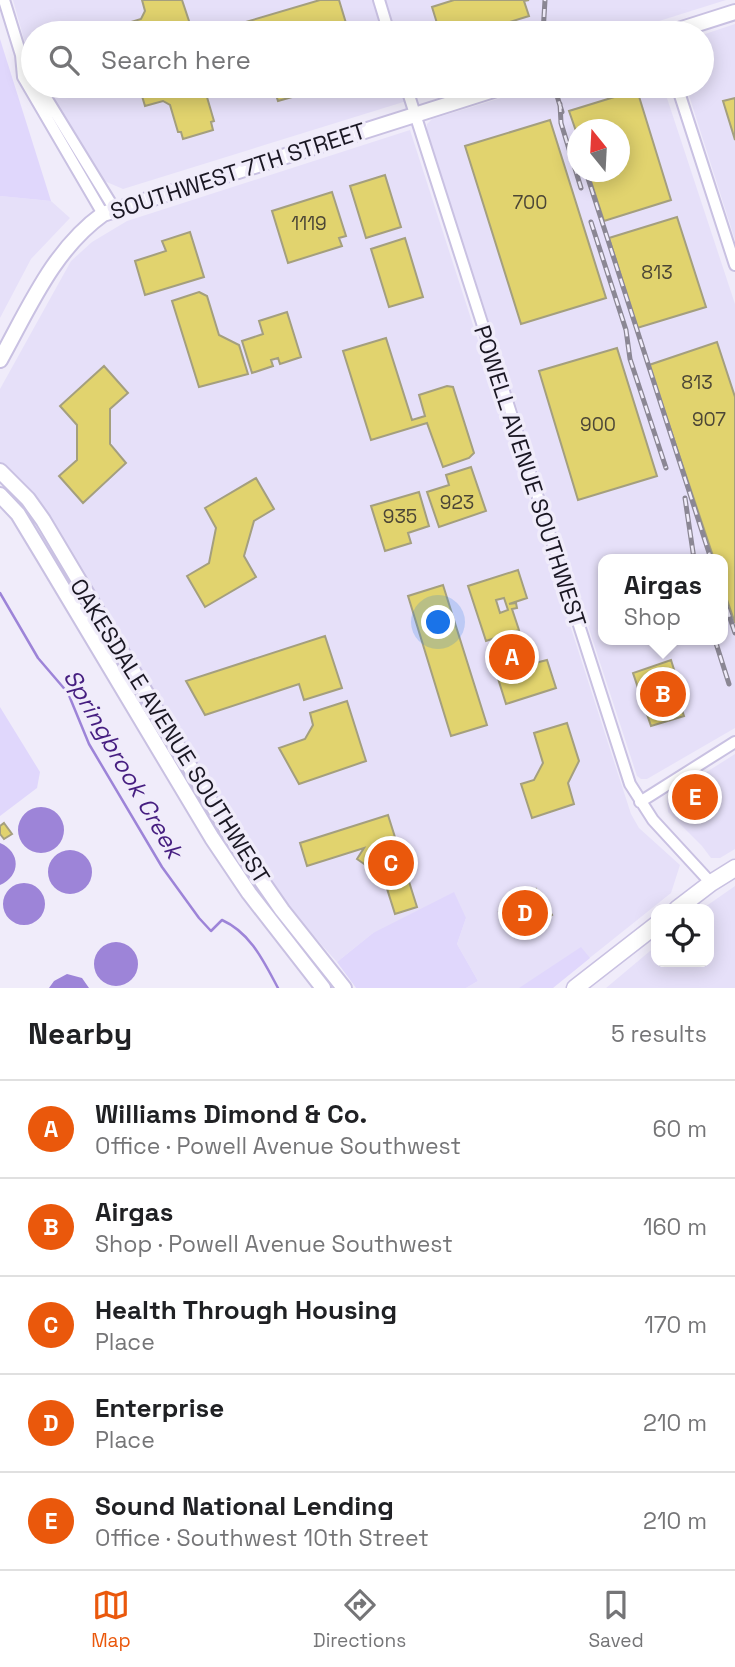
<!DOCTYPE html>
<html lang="en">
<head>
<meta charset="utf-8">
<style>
  body { margin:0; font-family:"Space Grotesk",sans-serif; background:#f2f2f2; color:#202124 }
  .controls { position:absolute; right:21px; bottom:21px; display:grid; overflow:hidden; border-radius:14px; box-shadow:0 4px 18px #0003 }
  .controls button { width:63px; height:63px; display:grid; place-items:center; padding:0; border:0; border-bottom:2px solid #e0e0e0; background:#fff; color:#202124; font:35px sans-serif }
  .compass { position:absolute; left:567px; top:119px; width:63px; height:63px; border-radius:50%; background:#fff; box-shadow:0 4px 18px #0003; rotate:342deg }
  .you { position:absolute; left:439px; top:623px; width:24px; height:24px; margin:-18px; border:5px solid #fff; border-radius:50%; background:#1a73e8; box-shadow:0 0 0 10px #1a73e833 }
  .badge { display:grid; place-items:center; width:46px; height:46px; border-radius:50%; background:#ea580c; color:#fff; font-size:23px; font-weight:700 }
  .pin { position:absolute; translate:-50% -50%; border:4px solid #fff; box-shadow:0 2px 7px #0006 }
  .popup { position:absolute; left:598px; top:554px; width:130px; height:91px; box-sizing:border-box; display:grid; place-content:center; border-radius:14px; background:#fff; filter:drop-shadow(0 2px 5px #0005); font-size:23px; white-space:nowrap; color:#757577 }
  .popup b { font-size:26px; color:#202124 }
  .popup::after { content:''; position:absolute; left:50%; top:100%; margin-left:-14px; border:14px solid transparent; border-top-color:#fff }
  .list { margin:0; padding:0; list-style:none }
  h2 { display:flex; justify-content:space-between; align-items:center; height:91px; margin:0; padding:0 28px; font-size:30px }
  h2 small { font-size:23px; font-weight:400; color:#757577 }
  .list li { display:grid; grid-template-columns:46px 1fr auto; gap:21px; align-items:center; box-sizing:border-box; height:98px; padding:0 28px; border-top:2px solid #e0e0e0 }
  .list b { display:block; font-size:26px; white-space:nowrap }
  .list p { margin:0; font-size:23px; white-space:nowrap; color:#757577 }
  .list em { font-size:23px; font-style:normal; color:#757577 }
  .icon { flex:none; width:38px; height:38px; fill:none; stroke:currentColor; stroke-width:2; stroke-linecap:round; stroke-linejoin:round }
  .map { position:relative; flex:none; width:735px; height:988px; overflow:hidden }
  .search { position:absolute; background:#fff; box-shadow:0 4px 18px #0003; left:21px; right:21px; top:21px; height:77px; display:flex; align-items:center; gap:18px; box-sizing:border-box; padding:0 24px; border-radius:38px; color:#757577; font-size:26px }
  .sheet { height:581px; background:#fff }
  nav { display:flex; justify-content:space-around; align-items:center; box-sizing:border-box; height:98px; border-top:2px solid #e0e0e0; background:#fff; font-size:19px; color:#757577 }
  nav a { display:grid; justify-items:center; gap:4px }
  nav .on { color:#ea580c }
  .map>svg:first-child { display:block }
  .built { fill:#e6e0f9; fill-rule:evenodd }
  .green { fill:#e0d7fc }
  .water { fill:#9d84d8 }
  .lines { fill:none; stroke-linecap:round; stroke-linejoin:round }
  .stream { stroke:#9d84d8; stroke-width:2.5 }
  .building { fill:#e1d36e; stroke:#a49f7e; stroke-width:2; fill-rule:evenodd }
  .minor-casing { stroke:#c9c1e2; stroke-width:14 }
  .tertiary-casing { stroke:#c9c1e2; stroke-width:18 }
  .secondary-casing { stroke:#c9c1e2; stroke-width:19 }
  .minor { stroke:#fff; stroke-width:10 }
  .tertiary { stroke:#fff; stroke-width:14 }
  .secondary { stroke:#fff; stroke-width:16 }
  .rail-casing { stroke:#8b8794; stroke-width:5 }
  .rail { stroke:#f0ecfa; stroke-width:2.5; stroke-dasharray:8; stroke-linecap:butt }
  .labels { text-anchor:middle; stroke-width:7; stroke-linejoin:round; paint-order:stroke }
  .number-label { font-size:19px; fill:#4c4636 }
  .street-label { font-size:23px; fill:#1a1723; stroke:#f0ecfa }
  .water-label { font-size:24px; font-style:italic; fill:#461e80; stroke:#f0ecfa }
</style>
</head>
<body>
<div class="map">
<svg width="735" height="988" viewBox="0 0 735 988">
  <rect width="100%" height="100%" fill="#f0ecfa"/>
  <path class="built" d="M13 0H726L621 33H33V72Z
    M735 24V240L686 86H702V35Z
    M41 86H455L123 189 102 180Z
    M540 86H663L735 304V728L647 779H641L637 776 427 132V124L432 119ZM578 130H620V172H578ZM604 559H722V640H604Z
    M410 130 631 814 639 828 680 865 671 893 552 988H466L478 981 457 944 466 918 373 933 337 962 259 875 23 485 0 464V389L71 261 92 242 127 221Z
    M0 196 51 201 70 218 31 259 0 318Z
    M735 754V849L720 858H711L702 846 668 812 667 801 672 794Z
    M735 886V988H606L656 946V962H709V909H702Z"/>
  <path class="green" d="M0 39 51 201 0 196Z
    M0 707 40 772 37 788 0 816Z
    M454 892 466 918 457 944 478 981 466 988H356L337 962 373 933Z
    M581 947 590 958 553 988H519Z"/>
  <path class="water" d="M18 830a23 23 0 1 1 46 0a23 23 0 1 1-46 0Z
    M0 843C21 852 21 876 0 885Z
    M48 872a22 22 0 1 1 44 0a22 22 0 1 1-44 0Z
    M3 904a21 21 0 1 1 42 0a21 21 0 1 1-42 0Z
    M94 964a22 22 0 1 1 44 0a22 22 0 1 1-44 0Z
    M67 974 82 978 89 988H49L54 981Z"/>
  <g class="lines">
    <path class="stream" d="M0 593 38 658 68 693 89 744 162 867 199 918 211 931 222 920C251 933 264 962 278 988"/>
  </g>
  <path class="building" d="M142 0H182L193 33H110L116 31 115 27 141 19 145 11Z
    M320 0H339L349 33H242L239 24Z
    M454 0H529L524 1 529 16 474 33H440L432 7Z
    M139 86 204 87 214 121 211 122 213 130 183 139 181 132H178L170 105 163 101 145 106Z
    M273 86H331L278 101Z
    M637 90 671 200 604 221 588 172H620V130H578V137L569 111Z
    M735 98V140L723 101Z
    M550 120 606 298 521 324 465 146Z
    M385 175 401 227 366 238 350 186Z
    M332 192 346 236 339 238 342 246 288 263 272 211Z
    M677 217 706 307 637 328 609 238Z
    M190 232 204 277 145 295 135 261 166 251 162 241Z
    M405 238 423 297 389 307 371 249Z
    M199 292 207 296 219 335 239 345 248 374 199 387 172 301Z
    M287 312 301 357 280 364 278 358 271 360 273 366 252 373 242 341 263 334 259 321Z
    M386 338 412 420 425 416 419 395 447 386 453 387 474 453 469 458 443 467 427 423 371 440 343 351Z
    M717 342 735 397V623L722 585V559H714L649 365Z
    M617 348 657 476 578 500 539 371Z
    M104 366 128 393 110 409V444L126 463 83 503 59 476 77 460V425L60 406Z
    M471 467 486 511 439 527 427 492 449 485 446 475Z
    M256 478 274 509 254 521 244 556 256 577 205 607 187 576 209 563 216 528 205 508Z
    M419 492 429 526 408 533 411 543 385 551 371 506Z
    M518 570 527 598 509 604 516 603 517 608 512 609 519 630 486 641 468 586ZM504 598 508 610 500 613 496 600Z
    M443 585 487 725 451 736 408 596Z
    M325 636 342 688 304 700 299 684 205 715 186 681Z
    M522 639 528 660 534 658 535 663 547 660 556 688 506 704 489 650ZM525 662 528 674 520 676 517 664Z
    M671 660 677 679 672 680 684 716 651 726 633 673Z
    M347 701 366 761 299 784 279 748 305 739 313 725 310 713Z
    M567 723 579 761 568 783 574 804 532 818 521 784 534 780 543 763 534 733Z
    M704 783 711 795 685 811 678 799Z
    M388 815 417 907 395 914 376 854 367 866 357 859 364 848 307 866 300 843Z
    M4 823 12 834 4 839 0 834V826Z
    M536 889 552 915 515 937 499 912Z"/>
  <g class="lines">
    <defs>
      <path id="minor" d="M4 0 21 55 23 77 103 214
        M379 0 389 33
        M22 57 33 74
        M39 86 115 210
        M406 86 630 784 653 820 711 883
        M677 86 735 265
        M640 802 735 742"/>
      <path id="tertiary" d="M669 33 735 12
        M0 360C29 308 53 250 103 214L506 86
        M0 471 28 499 43 520 234 841 282 910 344 988
        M0 495 18 514 44 557 212 838 249 893 323 988"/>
      <path id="secondary" d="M677 909 711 883 735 868
        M575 988 656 925"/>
    </defs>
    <use href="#minor" class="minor-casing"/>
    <use href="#tertiary" class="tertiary-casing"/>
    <use href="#secondary" class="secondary-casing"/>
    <use href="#minor" class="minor"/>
    <use href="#tertiary" class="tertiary"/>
    <use href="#secondary" class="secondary"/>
    <defs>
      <path id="rail" d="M543 33 545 0
        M554 86 562 112
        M560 104 561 123 581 188
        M586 172 711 559
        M591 222 626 330 630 359 666 468
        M685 498 694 559
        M722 594 735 633
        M715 640 729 684"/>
    </defs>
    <use href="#rail" class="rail-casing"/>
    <use href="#rail" class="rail"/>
  </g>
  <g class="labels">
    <g class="number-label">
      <text x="530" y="209">700</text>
      <text x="309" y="230">1119</text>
      <text x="657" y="279">813</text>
      <text x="697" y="389">813</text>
      <text x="709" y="426">907</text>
      <text x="598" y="431">900</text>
      <text x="457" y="509">923</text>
      <text x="400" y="523">935</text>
    </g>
    <g class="street-label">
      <text transform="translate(238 171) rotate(-18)" y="8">SOUTHWEST 7TH STREET</text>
      <text transform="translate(530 476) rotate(72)" y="8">POWELL AVENUE SOUTHWEST</text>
      <text transform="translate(170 731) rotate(58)" y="8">OAKESDALE AVENUE SOUTHWEST</text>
    </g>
    <g class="water-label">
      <text transform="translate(123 764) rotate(60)" y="8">Springbrook Creek</text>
    </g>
  </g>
</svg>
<div class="controls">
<button><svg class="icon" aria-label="locate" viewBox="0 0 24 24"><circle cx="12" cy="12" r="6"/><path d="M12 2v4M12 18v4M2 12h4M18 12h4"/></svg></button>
</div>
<svg class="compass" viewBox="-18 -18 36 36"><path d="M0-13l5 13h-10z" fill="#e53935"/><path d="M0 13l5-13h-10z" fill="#757577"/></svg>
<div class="you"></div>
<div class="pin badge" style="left:512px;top:657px">A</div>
<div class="pin badge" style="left:663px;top:694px">B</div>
<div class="popup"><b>Airgas</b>Shop</div>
<div class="pin badge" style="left:391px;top:863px">C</div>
<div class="pin badge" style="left:525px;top:913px">D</div>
<div class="pin badge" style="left:695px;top:797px">E</div>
<div class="search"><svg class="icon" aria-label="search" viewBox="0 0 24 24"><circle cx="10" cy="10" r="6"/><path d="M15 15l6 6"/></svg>Search here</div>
</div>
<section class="sheet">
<h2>Nearby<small>5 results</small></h2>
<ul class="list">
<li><span class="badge">A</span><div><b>Williams Dimond &amp; Co.</b><p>Office · Powell Avenue Southwest</p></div><em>60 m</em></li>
<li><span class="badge">B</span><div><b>Airgas</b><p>Shop · Powell Avenue Southwest</p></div><em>160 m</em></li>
<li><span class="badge">C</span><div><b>Health Through Housing</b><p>Place</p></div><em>170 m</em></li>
<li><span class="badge">D</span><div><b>Enterprise</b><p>Place</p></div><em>210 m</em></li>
<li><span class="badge">E</span><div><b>Sound National Lending</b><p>Office · Southwest 10th Street</p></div><em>210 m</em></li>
</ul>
</section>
<nav>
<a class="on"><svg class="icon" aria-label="map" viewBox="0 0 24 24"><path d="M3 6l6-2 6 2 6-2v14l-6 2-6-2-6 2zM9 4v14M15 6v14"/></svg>Map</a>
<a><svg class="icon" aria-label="directions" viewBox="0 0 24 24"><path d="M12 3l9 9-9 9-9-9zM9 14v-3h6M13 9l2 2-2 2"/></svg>Directions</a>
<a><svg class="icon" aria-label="saved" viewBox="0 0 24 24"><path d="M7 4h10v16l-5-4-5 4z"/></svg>Saved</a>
</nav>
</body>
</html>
